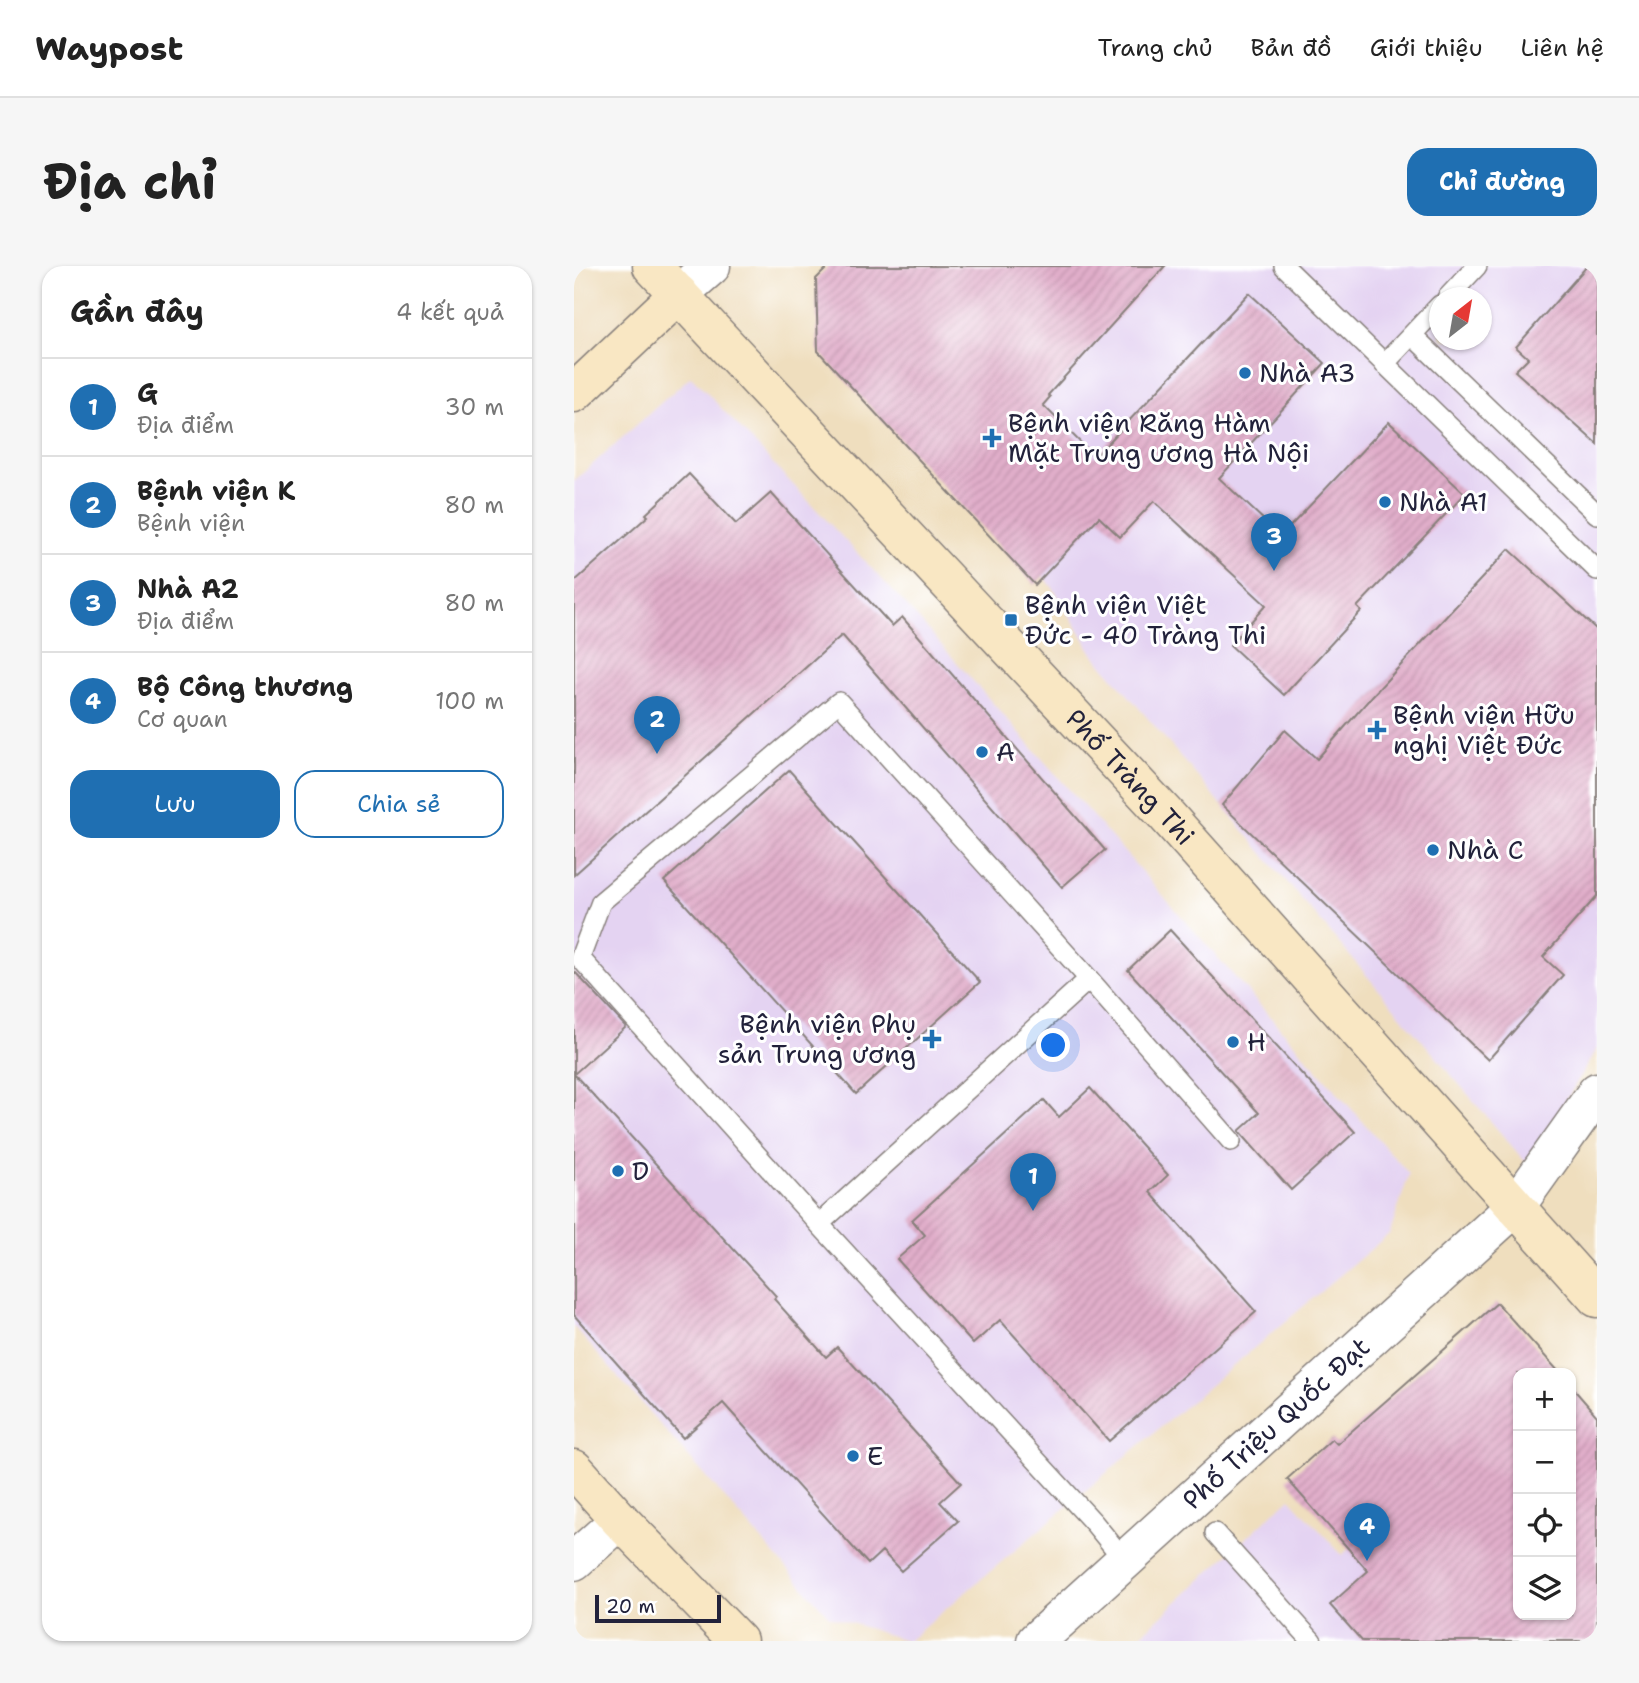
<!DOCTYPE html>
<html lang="vi">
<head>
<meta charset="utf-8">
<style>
  body { margin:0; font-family:"Shantell Sans",sans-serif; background:#f6f6f6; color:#222 }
  .controls { position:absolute; right:21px; bottom:21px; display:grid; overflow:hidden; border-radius:14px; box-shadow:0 2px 5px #0004 }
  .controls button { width:63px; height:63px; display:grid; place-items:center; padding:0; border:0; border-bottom:2px solid #e0e0e0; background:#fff; color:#222; font:35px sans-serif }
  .compass { position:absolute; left:855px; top:21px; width:63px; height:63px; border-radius:50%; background:#fff; box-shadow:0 2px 5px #0004; rotate:31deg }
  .scale { position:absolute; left:21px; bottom:18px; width:126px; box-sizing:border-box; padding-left:7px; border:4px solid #22223b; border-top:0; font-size:19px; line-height:24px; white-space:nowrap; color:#22223b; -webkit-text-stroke:5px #fff; paint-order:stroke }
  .you { position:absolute; left:480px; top:780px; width:24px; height:24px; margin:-18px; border:5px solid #fff; border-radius:50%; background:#1a73e8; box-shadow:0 0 0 10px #1a73e833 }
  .badge { display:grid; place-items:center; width:46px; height:46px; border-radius:50%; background:#1f6fb2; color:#fff; font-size:23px; font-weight:700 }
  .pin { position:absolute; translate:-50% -58px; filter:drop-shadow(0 2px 4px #0008) }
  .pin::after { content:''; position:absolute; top:37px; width:24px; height:21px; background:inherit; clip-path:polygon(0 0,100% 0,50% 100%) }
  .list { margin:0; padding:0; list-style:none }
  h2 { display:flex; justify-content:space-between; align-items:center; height:91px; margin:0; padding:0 28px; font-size:30px }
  h2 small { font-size:23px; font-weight:400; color:#767676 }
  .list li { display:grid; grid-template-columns:46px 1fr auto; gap:21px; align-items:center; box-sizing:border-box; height:98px; padding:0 28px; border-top:2px solid #e0e0e0 }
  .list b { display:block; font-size:26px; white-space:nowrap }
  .list p { margin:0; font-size:23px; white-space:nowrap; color:#767676 }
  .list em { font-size:23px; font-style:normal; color:#767676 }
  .actions { display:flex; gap:14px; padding:21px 28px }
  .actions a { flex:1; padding:16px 0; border:2px solid #1f6fb2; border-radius:21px; text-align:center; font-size:24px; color:#1f6fb2 }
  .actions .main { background:#1f6fb2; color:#fff }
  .icon { flex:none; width:38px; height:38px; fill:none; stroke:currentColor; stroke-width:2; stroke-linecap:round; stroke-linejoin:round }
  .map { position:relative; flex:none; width:1023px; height:1375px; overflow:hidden; border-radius:21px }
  header { display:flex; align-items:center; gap:42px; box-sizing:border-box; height:98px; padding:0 35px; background:#fff; border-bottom:2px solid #e0e0e0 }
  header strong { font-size:33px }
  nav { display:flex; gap:38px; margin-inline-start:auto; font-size:24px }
  .intro { display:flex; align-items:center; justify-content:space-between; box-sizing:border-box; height:168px; padding:0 42px }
  h1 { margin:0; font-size:49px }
  .button { padding:18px 32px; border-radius:21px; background:#1f6fb2; color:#fff; font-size:24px; font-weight:700 }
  main { display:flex; gap:42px; padding:0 42px }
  aside { flex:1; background:#fff; border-radius:21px; box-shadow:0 2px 5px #0004 }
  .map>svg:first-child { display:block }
  .built { fill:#e4d3f2; fill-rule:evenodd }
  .building { fill:url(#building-hatch) }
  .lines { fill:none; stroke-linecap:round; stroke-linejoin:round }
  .lane-casing { stroke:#88807c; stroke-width:22 }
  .street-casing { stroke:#88807c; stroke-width:41 }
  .secondary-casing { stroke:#88807c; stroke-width:41 }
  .lane { stroke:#fff; stroke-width:19 }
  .street { stroke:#fff; stroke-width:38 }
  .secondary { stroke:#f9e7c3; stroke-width:38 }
  .poi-dot { fill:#1f6fb2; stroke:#fff; stroke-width:2.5 }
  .labels { text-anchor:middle; stroke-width:6; stroke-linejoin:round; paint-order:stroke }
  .poi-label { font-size:26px; fill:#22223b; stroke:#fff; text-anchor:start }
  .street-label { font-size:26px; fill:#22223b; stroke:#fff }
</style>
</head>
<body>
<header>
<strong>Waypost</strong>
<nav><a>Trang chủ</a><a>Bản đồ</a><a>Giới thiệu</a><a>Liên hệ</a></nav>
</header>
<div class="intro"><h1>Địa chỉ</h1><a class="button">Chỉ đường</a></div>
<main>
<aside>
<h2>Gần đây<small>4 kết quả</small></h2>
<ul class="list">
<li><span class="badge">1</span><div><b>G</b><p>Địa điểm</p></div><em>30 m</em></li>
<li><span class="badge">2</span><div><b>Bệnh viện K</b><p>Bệnh viện</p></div><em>80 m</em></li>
<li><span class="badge">3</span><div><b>Nhà A2</b><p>Địa điểm</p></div><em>80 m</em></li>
<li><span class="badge">4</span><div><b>Bộ Công thương</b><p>Cơ quan</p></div><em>100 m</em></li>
</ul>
<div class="actions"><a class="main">Lưu</a><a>Chia sẻ</a></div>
</aside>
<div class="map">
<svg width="1023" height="1375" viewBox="0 0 1023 1375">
  <defs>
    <pattern id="building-hatch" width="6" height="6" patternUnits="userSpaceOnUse" patternTransform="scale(1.75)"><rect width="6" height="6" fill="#e1aeca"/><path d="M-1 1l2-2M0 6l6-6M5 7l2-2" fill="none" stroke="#c195ae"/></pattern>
  </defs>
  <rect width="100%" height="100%" fill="#fff"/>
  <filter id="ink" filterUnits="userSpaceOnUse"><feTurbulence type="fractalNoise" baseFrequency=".0143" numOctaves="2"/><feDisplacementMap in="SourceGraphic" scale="14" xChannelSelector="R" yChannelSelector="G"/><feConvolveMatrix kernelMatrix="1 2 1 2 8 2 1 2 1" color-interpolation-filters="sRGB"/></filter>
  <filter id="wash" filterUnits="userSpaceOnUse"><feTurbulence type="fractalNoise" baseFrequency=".00686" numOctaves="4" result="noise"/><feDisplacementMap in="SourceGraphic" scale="28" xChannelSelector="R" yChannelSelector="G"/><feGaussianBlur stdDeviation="1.57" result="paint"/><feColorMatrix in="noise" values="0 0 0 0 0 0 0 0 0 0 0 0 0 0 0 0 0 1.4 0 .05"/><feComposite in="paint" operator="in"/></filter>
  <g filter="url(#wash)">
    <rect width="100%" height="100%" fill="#efdebe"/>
    <path class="built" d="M269 0H1023V782L954 899 520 389 477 319 256 78ZM866 32H908V74H866Z
      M117 110 332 339 835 908 816 967 334 1375 255 1350 0 1061V215Z
      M858 1206 944 1300V1349H988L1012 1375H560L716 1232 768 1289Z"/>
    <g id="blocks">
      <path class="building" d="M255 0H591L474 129 476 131 469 139 521 191 675 27 751 97 645 212 707 270 815 156 891 228 783 341 787 345 710 429 656 379 692 339 580 235 546 271 525 251 461 319 244 85 242 13Z
        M1013 0H1023V178L941 105 954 92 942 81Z
        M115 208 162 258 197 227 318 360 328 351 531 584 488 621 268 369 0 609V316L74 250 72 248Z
        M935 283 1023 364V630L969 691 989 709 914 794 648 539 711 464 743 493 799 429Z
        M215 504 406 716 282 828 90 615Z
        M596 664 781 866 717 924 665 865 685 847 554 704Z
        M0 705 52 761 0 808 202 1030 200 1033 252 1091 263 1081 387 1217 366 1236 384 1255 327 1305 308 1285 294 1298 149 1137 109 1172 0 1049Z
        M516 822 594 909 576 926 682 1046 535 1175 426 1054 399 1078 323 993 351 969 338 954 470 834 485 851Z
        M923 1037 986 1107H944V1349H997V1120L1023 1150V1375H788L756 1339 794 1305 713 1213 758 1173 763 1178Z"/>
    </g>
  </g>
  <g filter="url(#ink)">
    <use href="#blocks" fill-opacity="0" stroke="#88807c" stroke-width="2"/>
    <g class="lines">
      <defs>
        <path id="lane" d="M710 0 1023 304
          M873 32 903 0
          M838 69 1023 248
          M810 98 866 39
          M245 958 6 692 27 636 265 436 515 713
          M641 1267 738 1375
          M551 1295 520 1257 245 958 515 713 657 875"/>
        <g id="street">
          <path d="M105 28 137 0"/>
          <path d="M0 1295 46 1254"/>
          <path id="s1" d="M462 1375 942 940 1023 826"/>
        </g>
        <g id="secondary">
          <path id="s2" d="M78 0 593 550 1023 1032"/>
          <path d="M0 127 105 28"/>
          <path d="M0 1203 46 1254 164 1375"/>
        </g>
      </defs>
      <use href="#lane" class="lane-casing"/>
      <use href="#street" class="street-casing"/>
      <use href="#secondary" class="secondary-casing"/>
      <use href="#lane" class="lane"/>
      <use href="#street" class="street"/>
      <use href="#secondary" class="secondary"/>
    </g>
  </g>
  <g class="poi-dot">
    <circle cx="671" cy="107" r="7"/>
    <path d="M414.5 161.5h7v7h7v7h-7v7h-7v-7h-7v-7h7z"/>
    <circle cx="811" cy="236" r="7"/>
    <rect x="430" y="347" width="14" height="14" rx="3.5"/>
    <path d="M799.5 453.5h7v7h7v7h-7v7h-7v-7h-7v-7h7z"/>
    <circle cx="408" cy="486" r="7"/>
    <circle cx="859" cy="584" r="7"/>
    <path d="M354.5 762.5h7v7h7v7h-7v7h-7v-7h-7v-7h7z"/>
    <circle cx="659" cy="776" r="7"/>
    <circle cx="44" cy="905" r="7"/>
    <circle cx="279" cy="1190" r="7"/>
  </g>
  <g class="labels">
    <g class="poi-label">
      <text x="685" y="116">Nhà A3</text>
      <text x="434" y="166">Bệnh viện Răng Hàm<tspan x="434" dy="30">Mặt Trung ương Hà Nội</tspan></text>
      <text x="825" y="245">Nhà A1</text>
      <text x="451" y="348">Bệnh viện Việt<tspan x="451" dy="30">Đức - 40 Tràng Thi</tspan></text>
      <text x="819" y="458">Bệnh viện Hữu<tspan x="819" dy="30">nghị Việt Đức</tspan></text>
      <text x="422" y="495">A</text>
      <text x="873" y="593">Nhà C</text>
      <text x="342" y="767" text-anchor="end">Bệnh viện Phụ<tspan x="342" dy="30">sản Trung ương</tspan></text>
      <text x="673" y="785">H</text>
      <text x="58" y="914">D</text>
      <text x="293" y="1199">E</text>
    </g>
    <g class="street-label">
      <text dy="9" stroke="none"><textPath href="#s2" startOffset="700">Phố Tràng Thi</textPath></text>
      <text dy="9" stroke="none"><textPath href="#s1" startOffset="324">Phố Triệu Quốc Đạt</textPath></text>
    </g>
  </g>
</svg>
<div class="controls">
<button>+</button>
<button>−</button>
<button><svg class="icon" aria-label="locate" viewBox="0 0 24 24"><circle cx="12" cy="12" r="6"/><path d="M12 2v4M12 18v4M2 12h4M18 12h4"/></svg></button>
<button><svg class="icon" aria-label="layers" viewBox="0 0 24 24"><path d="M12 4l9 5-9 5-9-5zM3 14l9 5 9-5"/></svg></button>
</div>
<svg class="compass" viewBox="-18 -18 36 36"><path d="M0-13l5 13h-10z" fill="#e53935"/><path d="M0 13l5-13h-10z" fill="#767676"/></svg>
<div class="scale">20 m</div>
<div class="you"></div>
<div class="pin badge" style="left:459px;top:945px">1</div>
<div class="pin badge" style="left:83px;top:488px">2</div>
<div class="pin badge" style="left:700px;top:305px">3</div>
<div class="pin badge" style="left:793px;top:1295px">4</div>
</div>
</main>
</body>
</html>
